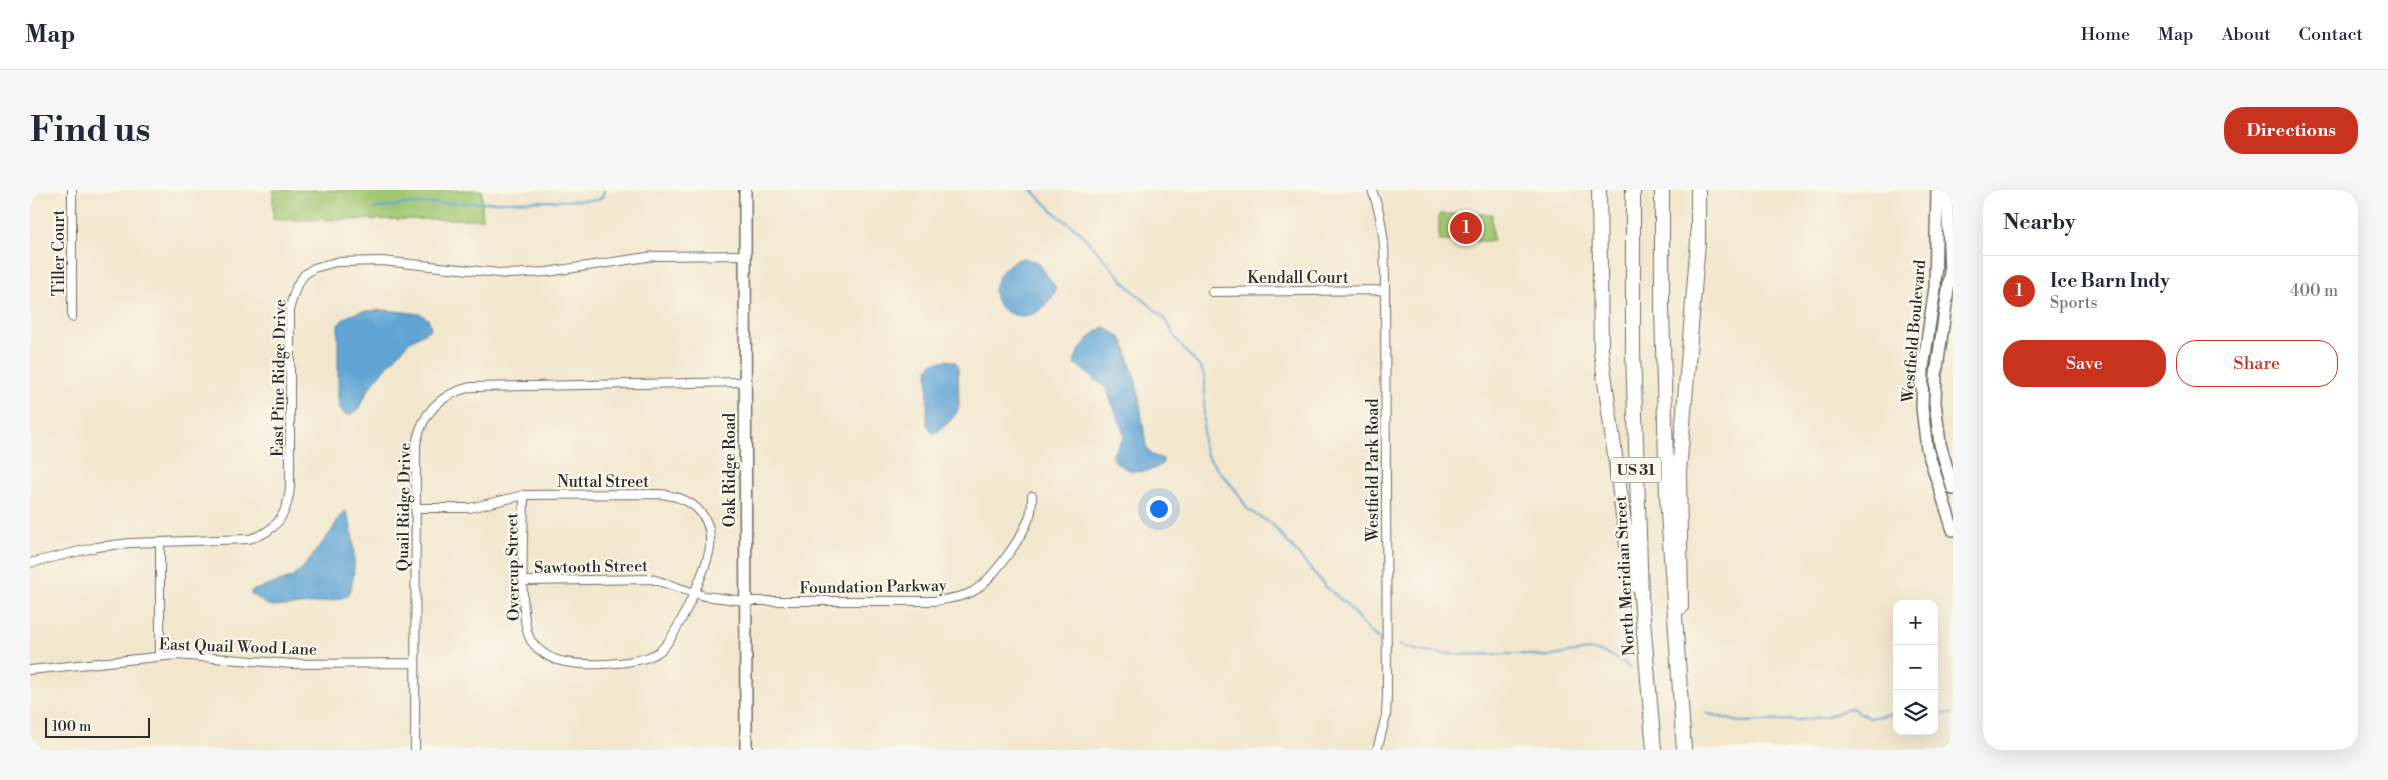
<!DOCTYPE html>
<html lang="en">
<head>
<meta charset="utf-8">
<style>
  body { margin:0; font-family:"Libre Bodoni",serif; background:#f6f6f7; color:#1f2937 }
  .controls { position:absolute; right:15px; bottom:15px; display:grid; overflow:hidden; border-radius:10px; box-shadow:0 5px 20px #0002 }
  .controls button { width:45px; height:45px; display:grid; place-items:center; padding:0; border:0; border-bottom:1px solid #e0e1e3; background:#fff; color:#1f2937; font:25px sans-serif }
  .scale { position:absolute; left:15px; bottom:12px; width:105px; box-sizing:border-box; padding-left:5px; border:2px solid #2b2b2b; border-top:0; font-size:14px; line-height:18px; white-space:nowrap; color:#2b2b2b; -webkit-text-stroke:4px #fbf7ec; paint-order:stroke }
  .you { position:absolute; left:1128px; top:318px; width:18px; height:18px; margin:-12px; border:4px solid #fff; border-radius:50%; background:#1a73e8; box-shadow:0 0 0 8px #1a73e833 }
  .badge { display:grid; place-items:center; width:32px; height:32px; border-radius:50%; background:#c8321e; color:#fff; font-size:16px; font-weight:700 }
  .pin { position:absolute; translate:-50% -50%; border:2px solid #fff; box-shadow:0 1px 5px #0006 }
  .list { margin:0; padding:0; list-style:none }
  h2 { display:flex; justify-content:space-between; align-items:center; height:65px; margin:0; padding:0 20px; font-size:21px }
  h2 small { font-size:16px; font-weight:400; color:#747a83 }
  .list li { display:grid; grid-template-columns:32px 1fr auto; gap:15px; align-items:center; box-sizing:border-box; height:70px; padding:0 20px; border-top:1px solid #e0e1e3 }
  .list b { display:block; font-size:19px; white-space:nowrap }
  .list p { margin:0; font-size:16px; white-space:nowrap; color:#747a83 }
  .list em { font-size:16px; font-style:normal; color:#747a83 }
  .actions { display:flex; gap:10px; padding:15px 20px }
  .actions a { flex:1; padding:11px 0; border:1px solid #c8321e; border-radius:20px; text-align:center; font-size:18px; color:#c8321e }
  .actions .main { background:#c8321e; color:#fff }
  .icon { flex:none; width:28px; height:28px; fill:none; stroke:currentColor; stroke-width:2; stroke-linecap:round; stroke-linejoin:round }
  .map { position:relative; flex:none; width:1923px; height:560px; overflow:hidden; border-radius:20px }
  header { display:flex; align-items:center; gap:30px; box-sizing:border-box; height:70px; padding:0 25px; background:#fff; border-bottom:1px solid #e0e1e3 }
  header strong { font-size:24px }
  nav { display:flex; gap:28px; margin-inline-start:auto; font-size:18px }
  .intro { display:flex; align-items:center; justify-content:space-between; box-sizing:border-box; height:120px; padding:0 30px }
  h1 { margin:0; font-size:35px }
  .button { padding:12px 22px; border-radius:20px; background:#c8321e; color:#fff; font-size:18px; font-weight:700 }
  main { display:flex; gap:30px; padding:0 30px }
  aside { flex:1; background:#fff; border-radius:20px; box-shadow:0 5px 20px #0002 }
  .map>svg:first-child { display:block }
  .green { fill:#a1c772; stroke:#66794e }
  .water { fill:#5fa4d4; stroke:#456880 }
  .lines { fill:none; stroke-linecap:round; stroke-linejoin:round }
  .stream { stroke:#5fa4d4; stroke-width:2 }
  .street-casing { stroke:#716d64; stroke-width:10 }
  .secondary-casing { stroke:#716d64; stroke-width:14 }
  .highway-casing { stroke:#716d64; stroke-width:16 }
  .street { stroke:#fff; stroke-width:8 }
  .secondary { stroke:#fff; stroke-width:11 }
  .highway { stroke:#fff; stroke-width:14 }
  .labels { text-anchor:middle; stroke-width:4.5; stroke-linejoin:round; paint-order:stroke }
  .shield { fill:#fbf7ec; stroke:#696865; stroke-width:1 }
  .shield-label { font-size:15px; font-weight:bold; fill:#2b2b2b }
  .street-label { font-size:16px; fill:#2b2b2b; stroke:#fbf7ec }
</style>
</head>
<body>
<header>
<strong>Map</strong>
<nav><a>Home</a><a>Map</a><a>About</a><a>Contact</a></nav>
</header>
<div class="intro"><h1>Find us</h1><a class="button">Directions</a></div>
<main>
<div class="map">
<svg width="1923" height="560" viewBox="0 0 1923 560">
  <rect width="100%" height="100%" fill="#fbf7ec"/>
  <filter id="ink" filterUnits="userSpaceOnUse"><feTurbulence type="fractalNoise" baseFrequency=".02" numOctaves="2"/><feDisplacementMap in="SourceGraphic" scale="10" xChannelSelector="R" yChannelSelector="G"/><feConvolveMatrix kernelMatrix="1 2 1 2 8 2 1 2 1" color-interpolation-filters="sRGB"/></filter>
  <filter id="wash" filterUnits="userSpaceOnUse"><feTurbulence type="fractalNoise" baseFrequency=".0096" numOctaves="4" result="noise"/><feDisplacementMap in="SourceGraphic" scale="20" xChannelSelector="R" yChannelSelector="G"/><feGaussianBlur stdDeviation="1.12" result="paint"/><feColorMatrix in="noise" values="0 0 0 0 0 0 0 0 0 0 0 0 0 0 0 0 0 1.4 0 .05"/><feComposite in="paint" operator="in"/></filter>
  <g filter="url(#wash)">
    <rect width="100%" height="100%" fill="#f2e7cd"/>
    <path class="green" d="M243 0H452V29L243 30Z
      M1409 24H1462L1463 51H1409Z"/>
    <path class="water" d="M993 68 1008 72 1026 98C1025 105 1021 109 1016 114 996 141 946 118 971 83 977 75 983 71 993 68Z
      M357 120 391 124 399 130 401 139 379 152 341 195 327 221 322 224 315 225 309 217 308 208V135C320 119 339 121 357 120Z
      M1075 137 1090 147 1094 152 1108 200 1116 256 1122 265 1133 269V273C1117 287 1093 284 1081 266L1093 249 1094 243 1076 198 1044 173C1045 162 1064 140 1075 137Z
      M917 170 925 172 928 176 929 216C926 228 915 236 905 243H902L897 234 898 179 902 173Z
      M316 321C324 337 329 392 317 406 305 412 251 419 238 415 231 413 227 406 221 404V401L261 388 272 379 303 339 309 327Z"/>
    <g class="lines">
      <path class="stream" d="M1002 0 1027 25 1048 40 1101 99 1134 128 1150 155 1171 178 1175 188 1173 255 1177 266 1207 302 1218 320 1242 334 1295 396 1315 413 1340 442 1350 450
        M344 19 377 14 567 10 572 7 574 0
        M1369 455C1406 469 1451 463 1491 464 1501 465 1512 467 1522 466 1559 460 1568 453 1601 478
        M1676 523 1709 532 1769 530 1794 527 1822 518 1839 528 1867 523
        M1904 523 1923 524"/>
    </g>
  </g>
  <g filter="url(#ink)">
    <g class="lines">
      <defs>
        <path id="street" d="M1342 0C1355 32 1355 66 1355 100L1357 505 1356 526 1347 560
          M1182 102 1355 100
          M42 127V0
          M385 318H440L494 305 628 304C660 306 683 323 680 358 676 380 647 446 631 460 613 476 549 477 527 470 517 467 506 459 500 449 488 426 494 336 494 305
          M130 352V466
          M0 373 67 357 100 353 219 349C246 342 257 325 260 298V116L267 95 274 85 284 78 306 72 352 71 478 84 517 82 624 66 715 65
          M494 391 622 389 674 406 715 411H905C918 409 930 408 942 402 961 392 997 342 1001 321 1002 316 1002 310 1002 306
          M0 480 146 465 262 474 385 473
          M385 560 386 254C392 223 410 204 441 197L715 192"/>
        <path id="secondary" d="M715 0 716 560
          M1907 0 1905 98 1893 178 1892 218 1897 259 1923 340
          M1917 0 1920 86 1906 185 1905 212 1910 254 1923 299"/>
        <path id="highway" d="M1569 0 1571 161 1600 378 1607 396
          M1603 0V162L1611 406 1624 560
          M1632 0V118L1637 307 1654 560
          M1651 417 1649 282 1668 52V0"/>
      </defs>
      <use href="#street" class="street-casing"/>
      <use href="#secondary" class="secondary-casing"/>
      <use href="#highway" class="highway-casing"/>
      <use href="#street" class="street"/>
      <use href="#secondary" class="secondary"/>
      <use href="#highway" class="highway"/>
    </g>
  </g>
  <g class="labels">
    <rect class="shield" x="1581" y="267.5" width="50" height="25" rx="4"/>
    <g class="shield-label">
      <text x="1606" y="285">US 31</text>
    </g>
    <g class="street-label">
      <text transform="translate(28 63) rotate(-90)" y="6">Tiller Court</text>
      <text x="1268" y="93">Kendall Court</text>
      <text transform="translate(1883 141) rotate(-85)" y="6">Westfield Boulevard</text>
      <text transform="translate(248 188) rotate(-89)" y="6">East Pine Ridge Drive</text>
      <text transform="translate(699 280) rotate(-90)" y="6">Oak Ridge Road</text>
      <text transform="translate(1342 280) rotate(-90)" y="6">Westfield Park Road</text>
      <text x="573" y="297">Nuttal Street</text>
      <text transform="translate(373 317) rotate(-89)" y="6">Quail Ridge Drive</text>
      <text transform="translate(561 376) rotate(-1)" y="6">Sawtooth Street</text>
      <text transform="translate(482 377) rotate(-91)" y="6">Overcup Street</text>
      <text transform="translate(1594 386) rotate(-93)" y="6">North Meridian Street</text>
      <text transform="translate(843 396) rotate(-1)" y="6">Foundation Parkway</text>
      <text transform="translate(208 456) rotate(2)" y="6">East Quail Wood Lane</text>
    </g>
  </g>
</svg>
<div class="controls">
<button>+</button>
<button>−</button>
<button><svg class="icon" aria-label="layers" viewBox="0 0 24 24"><path d="M12 4l9 5-9 5-9-5zM3 14l9 5 9-5"/></svg></button>
</div>
<div class="scale">100 m</div>
<div class="you"></div>
<div class="pin badge" style="left:1436px;top:38px">1</div>
</div>
<aside>
<h2>Nearby<small></small></h2>
<ul class="list">
<li><span class="badge">1</span><div><b>Ice Barn Indy</b><p>Sports</p></div><em>400 m</em></li>
</ul>
<div class="actions"><a class="main">Save</a><a>Share</a></div>
</aside>
</main>
</body>
</html>
